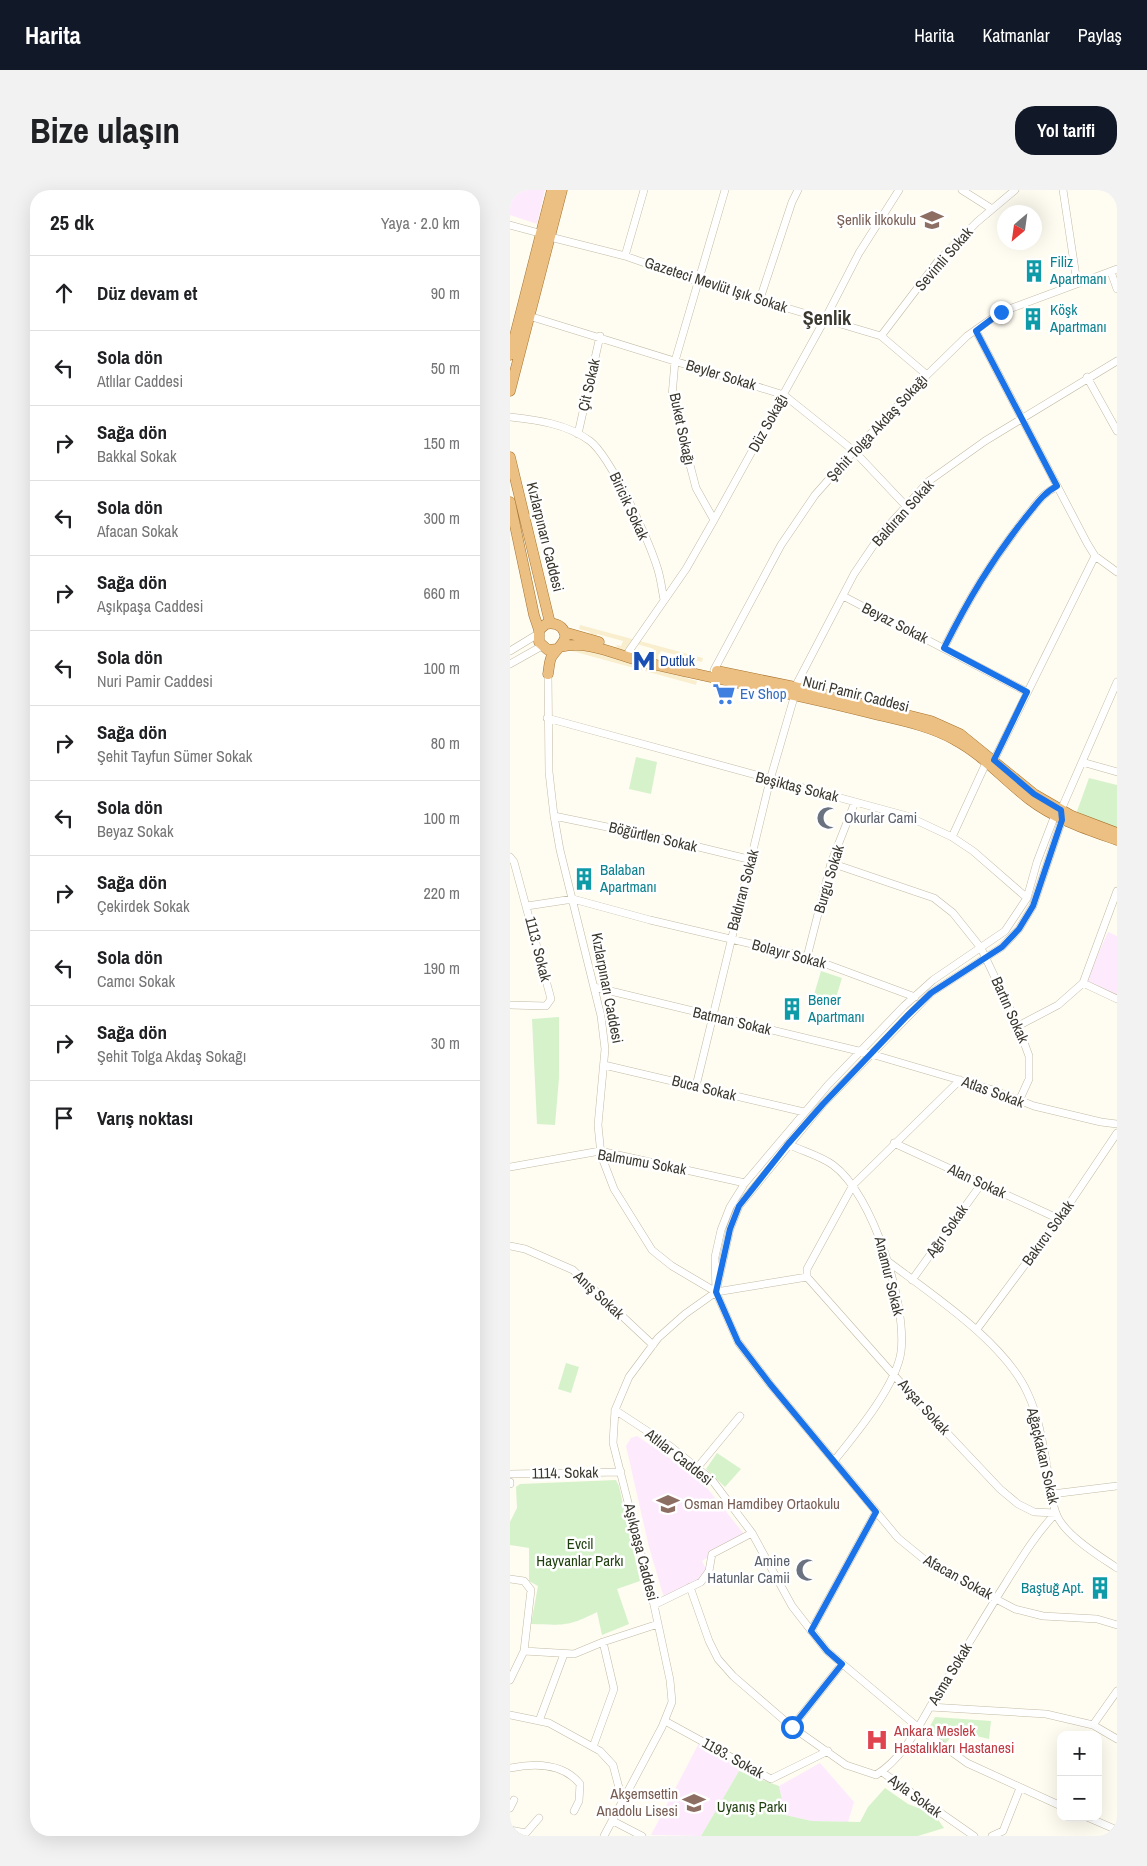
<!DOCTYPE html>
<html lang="tr">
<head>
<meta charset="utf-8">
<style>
  body { margin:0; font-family:"Archivo Narrow",sans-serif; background:#f2f2f2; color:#202124 }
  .controls { position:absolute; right:15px; bottom:15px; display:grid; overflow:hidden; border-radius:10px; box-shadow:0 5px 20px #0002 }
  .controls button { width:45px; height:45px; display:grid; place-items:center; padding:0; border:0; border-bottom:1px solid #e0e0e0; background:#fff; color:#202124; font:25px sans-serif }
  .compass { position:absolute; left:487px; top:15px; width:45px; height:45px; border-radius:50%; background:#fff; box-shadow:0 5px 20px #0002; rotate:209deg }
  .stop { position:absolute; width:15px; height:15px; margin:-11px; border:4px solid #1a73e8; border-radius:50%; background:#fff }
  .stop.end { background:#1a73e8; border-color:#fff; box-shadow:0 1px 5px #0008 }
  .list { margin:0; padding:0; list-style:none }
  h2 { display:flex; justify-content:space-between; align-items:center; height:65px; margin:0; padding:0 20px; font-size:21px }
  h2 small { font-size:16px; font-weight:400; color:#757577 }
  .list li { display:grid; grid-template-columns:32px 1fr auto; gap:15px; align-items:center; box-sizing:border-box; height:75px; padding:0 20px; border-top:1px solid #e0e0e0 }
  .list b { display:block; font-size:19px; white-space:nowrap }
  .list p { margin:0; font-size:16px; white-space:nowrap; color:#757577 }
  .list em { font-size:16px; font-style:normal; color:#757577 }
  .icon { flex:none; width:28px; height:28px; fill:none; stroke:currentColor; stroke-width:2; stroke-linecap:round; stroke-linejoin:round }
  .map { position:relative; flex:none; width:607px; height:1646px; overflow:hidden; border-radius:20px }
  header { display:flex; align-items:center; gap:30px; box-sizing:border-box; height:70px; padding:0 25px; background:#111827; color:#fff }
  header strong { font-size:24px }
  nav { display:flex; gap:28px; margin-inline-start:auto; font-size:18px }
  .intro { display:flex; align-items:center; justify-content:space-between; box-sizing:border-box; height:120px; padding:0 30px }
  h1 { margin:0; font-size:35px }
  .button { padding:12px 22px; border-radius:20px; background:#111827; color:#fff; font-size:18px; font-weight:700 }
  main { display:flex; gap:30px; padding:0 30px }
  aside { flex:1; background:#fff; border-radius:20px; box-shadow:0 5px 20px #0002 }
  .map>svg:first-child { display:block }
  .built { fill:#f9efcf; fill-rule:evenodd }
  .education { fill:#fdebfd }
  .green { fill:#d6f2cb }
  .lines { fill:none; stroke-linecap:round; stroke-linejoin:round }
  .minor-casing { stroke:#c2bba4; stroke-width:8 }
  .primary-casing { stroke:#a6742f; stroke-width:11 }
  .minor { stroke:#fff; stroke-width:7 }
  .primary { stroke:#ecbf82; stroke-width:10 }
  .route { stroke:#1a73e8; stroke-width:6 }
  .labels { text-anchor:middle; stroke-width:5; stroke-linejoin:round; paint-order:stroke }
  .education-label { font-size:15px; fill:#785e54; stroke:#fff; text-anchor:end }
  .street-label { font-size:15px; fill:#3b382f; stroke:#fff }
  .culture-label { font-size:15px; fill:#0d838f; stroke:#fff; text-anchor:start }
  .transit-label { font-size:15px; fill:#164399; stroke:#fff; text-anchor:start }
  .shop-label { font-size:15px; fill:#366cbe; stroke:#fff; text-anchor:start }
  .worship-label { font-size:15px; fill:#5b616d; stroke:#fff; text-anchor:start }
  .park-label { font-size:15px; fill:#1e3e0d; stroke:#fff }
  .health-label { font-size:15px; fill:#be3a42; stroke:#fff; text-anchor:start }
  .district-label { font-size:20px; font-weight:bold; fill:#3b382f; stroke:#fff }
</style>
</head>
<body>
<header>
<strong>Harita</strong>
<nav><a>Harita</a><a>Katmanlar</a><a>Paylaş</a></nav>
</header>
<div class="intro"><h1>Bize ulaşın</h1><a class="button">Yol tarifi</a></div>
<main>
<aside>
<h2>25 dk<small>Yaya · 2.0 km</small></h2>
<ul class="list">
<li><svg class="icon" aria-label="ahead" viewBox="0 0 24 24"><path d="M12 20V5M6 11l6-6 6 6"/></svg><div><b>Düz devam et</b></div><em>90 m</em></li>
<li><svg class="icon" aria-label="left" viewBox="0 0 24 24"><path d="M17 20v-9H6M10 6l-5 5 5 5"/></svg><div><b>Sola dön</b><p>Atlılar Caddesi</p></div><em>50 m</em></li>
<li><svg class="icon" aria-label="right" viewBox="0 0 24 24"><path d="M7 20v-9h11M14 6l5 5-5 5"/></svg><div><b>Sağa dön</b><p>Bakkal Sokak</p></div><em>150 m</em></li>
<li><svg class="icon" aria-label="left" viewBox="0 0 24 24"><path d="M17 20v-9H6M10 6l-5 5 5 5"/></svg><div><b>Sola dön</b><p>Afacan Sokak</p></div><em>300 m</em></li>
<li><svg class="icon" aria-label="right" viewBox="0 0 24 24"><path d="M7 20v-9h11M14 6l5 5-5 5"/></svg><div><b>Sağa dön</b><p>Aşıkpaşa Caddesi</p></div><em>660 m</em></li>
<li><svg class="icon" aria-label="left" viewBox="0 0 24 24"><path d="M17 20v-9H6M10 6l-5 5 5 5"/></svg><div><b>Sola dön</b><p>Nuri Pamir Caddesi</p></div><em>100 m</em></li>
<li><svg class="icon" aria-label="right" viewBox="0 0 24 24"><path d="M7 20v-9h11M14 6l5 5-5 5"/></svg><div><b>Sağa dön</b><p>Şehit Tayfun Sümer Sokak</p></div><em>80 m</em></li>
<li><svg class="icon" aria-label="left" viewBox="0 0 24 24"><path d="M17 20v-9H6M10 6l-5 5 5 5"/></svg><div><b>Sola dön</b><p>Beyaz Sokak</p></div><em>100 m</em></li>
<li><svg class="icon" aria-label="right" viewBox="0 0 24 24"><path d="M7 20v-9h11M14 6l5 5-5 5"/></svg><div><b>Sağa dön</b><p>Çekirdek Sokak</p></div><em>220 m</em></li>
<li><svg class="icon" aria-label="left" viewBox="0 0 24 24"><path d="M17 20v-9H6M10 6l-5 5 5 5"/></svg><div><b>Sola dön</b><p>Camcı Sokak</p></div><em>190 m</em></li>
<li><svg class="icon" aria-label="right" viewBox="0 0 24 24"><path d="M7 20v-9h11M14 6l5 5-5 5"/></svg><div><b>Sağa dön</b><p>Şehit Tolga Akdaş Sokağı</p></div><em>30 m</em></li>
<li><svg class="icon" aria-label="arrive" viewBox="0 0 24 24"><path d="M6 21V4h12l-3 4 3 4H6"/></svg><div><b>Varış noktası</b></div></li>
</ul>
</aside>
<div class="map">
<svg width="607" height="1646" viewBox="0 0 607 1646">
  <rect width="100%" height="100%" fill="#fffcf2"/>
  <path class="built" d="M70 435 193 468 192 472 181 469 176 488 187 491 186 495 62 461 63 457 75 460 80 442 69 439ZM87 444 113 451 111 456 107 455 105 461 109 463 107 469 82 462ZM120 452 144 459 138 478 116 463ZM151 461 174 467 169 486 145 480 152 468 149 466Z"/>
  <path class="education" d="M0 0H35L27 34 0 25Z
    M598 742 607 746V805L576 791Z
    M127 1246 189 1288 234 1344 192 1371 197 1381 192 1390 154 1408 139 1357 116 1256 121 1248Z
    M189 1553 224 1574 229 1581 191 1646 141 1645Z
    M310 1573 344 1612 338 1632 302 1631 274 1625 269 1596Z"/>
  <path class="green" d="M126 567 147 572 141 604 119 599Z
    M579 588 607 595V639L566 624Z
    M311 781 332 788 324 814 303 808Z
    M49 827V888L45 935 27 934 22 829Z
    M56 1173 69 1177 61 1203 48 1199Z
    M207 1263 231 1279 215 1297 196 1279Z
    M106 1290 109 1296 130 1391 107 1399 119 1434 92 1445 87 1422C58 1437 53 1435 21 1434L28 1396 19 1391V1358L0 1355V1332L7 1318 6 1297 10 1294Z
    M425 1527 481 1531 479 1549 446 1541 436 1553 418 1540Z
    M229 1581 269 1596 275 1625 302 1631 350 1632 358 1617 375 1598 398 1614 424 1624 434 1638 408 1646H191Z"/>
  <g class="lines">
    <defs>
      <path id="minor" d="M452 0 482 19
        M553 0 567 93
        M0 35 29 43
        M40 47 115 66 189 92 371 146 417 185
        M115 66 134 0
        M601 82 607 99
        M250 109 282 12 288 0
        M19 126 274 205 344 261 396 316
        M466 141 577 353 585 366 607 382
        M371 146 428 71 467 32 505 0
        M577 187 607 241
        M0 227C28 230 57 234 80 251 101 267 140 353 148 380 151 390 152 400 154 410
        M68 244 90 146
        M204 330 186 298 162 206 165 171 215 0
        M333 406 517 502
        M434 458C458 410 481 371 515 328 525 316 533 302 547 297
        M0 461 28 444
        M119 461 176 379 204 330 315 129 349 63 389 0
        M0 474 32 456
        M204 480 271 355 305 305 344 261 417 185 457 146 491 122 607 79
        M38 484 39 582 44 626 50 660 91 826 95 859 88 935 91 965 104 999 142 1060 162 1076 206 1102
        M285 497 344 384 371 344 419 291 475 251 607 171
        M37 528 397 626 442 647 463 661 517 708
        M484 570 585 366
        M572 572 607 582
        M551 620 607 492
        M545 625 527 672 517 708 495 741 423 790 394 816 318 895 235 993 220 1017 211 1040 205 1067 206 1102 220 1039 229 1016 313 914 421 803 492 757 509 739 523 716 552 630
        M44 626 160 650 242 670
        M442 647 476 573
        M0 667 4 672 41 809 36 816 0 815
        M321 673 424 708 443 723 471 758 508 836 519 866V889L509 911
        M17 716 63 709 140 730 297 767 405 807
        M297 767 321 673 345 612
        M573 793 607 809
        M84 797 361 864 480 899 524 916 591 932 607 934
        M508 836 548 815 573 793 607 701
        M94 875 294 922
        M186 896 260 590 285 504
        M384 953 549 1029
        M278 954C292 961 311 966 323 975 363 1004 397 1114 391 1162 386 1196 345 1245 324 1271
        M0 977 90 961 235 993
        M0 1056 15 1059 63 1080 143 1155
        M376 1070C421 1104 495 1152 518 1204 531 1232 534 1263 540 1293 542 1302 542 1314 546 1323 553 1344 589 1366 607 1378
        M297 1087V1079L343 995 450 890
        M402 1090 472 993
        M206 1102 228 1152 260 1194 388 1348 421 1375 505 1419 533 1426 587 1429 607 1435
        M467 1139 549 1029 607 943
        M105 1220 160 1256 202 1290 242 1343 282 1416 317 1461 410 1539 457 1573 551 1616
        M187 1278 230 1226
        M0 1284 111 1282
        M0 1292V1294
        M542 1304 607 1296
        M0 1389 14 1391 21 1400 14 1461 0 1490
        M180 1397 199 1451 208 1469 223 1486 282 1537 336 1575 366 1585C395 1567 410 1533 427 1505 451 1467 473 1429 497 1391 512 1367 526 1344 546 1323
        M144 1415 191 1392 199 1381 202 1364 242 1343
        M301 1441 366 1322
        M14 1461 64 1464 93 1452 148 1434
        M420 1517 536 1524 583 1535 607 1549
        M0 1525 39 1533 90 1561 103 1575 113 1613
        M29 1531 54 1464
        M155 1531 261 1589 318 1561
        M583 1535 607 1501
        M282 1537 332 1474
        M83 1557 104 1499 93 1452
        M0 1578C25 1573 53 1573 70 1594L69 1611 64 1621
        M372 1582 464 1646
        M0 1618 4 1610
        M577 1627 607 1640
        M103 1631 132 1646
        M0 1640 16 1643 29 1628
        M94 1646 152 1537 162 1512 160 1490 144 1415 103 1253 105 1220 119 1187 148 1148 175 1124 206 1102 297 1087 406 1210 490 1299 508 1314 524 1322 546 1323
        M482 1646 493 1641 510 1598"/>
      <path id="primary" d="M0 165 42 0
        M0 201 52 0
        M0 267 40 433
        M0 312 24 425 29 440
        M54 442 89 452
        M50 457C79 449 110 467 138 473 209 490 281 503 352 521 383 529 417 534 445 550 472 564 494 590 519 609 545 629 576 639 607 650
        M207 481 285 497 421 531 450 544 524 604 562 626 607 643
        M38 484C39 479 39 473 41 468 46 458 63 449 51 437 46 433 41 433 36 434L29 440V452L38 460 47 459"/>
    </defs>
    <use href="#minor" class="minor-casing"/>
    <use href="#primary" class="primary-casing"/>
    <use href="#minor" class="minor"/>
    <use href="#primary" class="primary"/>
  </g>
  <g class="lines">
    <path class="route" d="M282 1537 332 1474 317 1461 301 1441 366 1322 260 1194 228 1152 206 1102 220 1039 229 1016 278 954 313 914 397 826 421 803 492 757 509 739 523 716 552 630 551 620 524 604 484 570 517 502 434 458C458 410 481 371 515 328 525 316 533 303 547 296L466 141 491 122"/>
  </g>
  <defs>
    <symbol id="school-bare" viewBox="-9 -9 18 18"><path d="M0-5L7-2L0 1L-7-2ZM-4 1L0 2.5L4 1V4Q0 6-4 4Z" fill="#8d6e63" stroke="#fff" stroke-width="2.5" paint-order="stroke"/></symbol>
    <symbol id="building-bare" viewBox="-9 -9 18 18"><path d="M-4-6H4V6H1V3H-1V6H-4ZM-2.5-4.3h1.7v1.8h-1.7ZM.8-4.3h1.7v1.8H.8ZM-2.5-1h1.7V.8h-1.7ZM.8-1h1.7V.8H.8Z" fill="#0f9aa8" stroke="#fff" stroke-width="2.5" paint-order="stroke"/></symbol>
    <symbol id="metro-bare" viewBox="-9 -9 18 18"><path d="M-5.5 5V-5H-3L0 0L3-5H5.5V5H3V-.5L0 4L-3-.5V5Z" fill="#1a4fb4" stroke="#fff" stroke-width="2.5" paint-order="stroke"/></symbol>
    <symbol id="supermarket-bare" viewBox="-9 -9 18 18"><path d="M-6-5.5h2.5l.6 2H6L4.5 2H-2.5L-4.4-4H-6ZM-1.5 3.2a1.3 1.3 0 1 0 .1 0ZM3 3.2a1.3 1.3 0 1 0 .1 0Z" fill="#3f7fe0" stroke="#fff" stroke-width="2.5" paint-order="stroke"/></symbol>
    <symbol id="mosque-bare" viewBox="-9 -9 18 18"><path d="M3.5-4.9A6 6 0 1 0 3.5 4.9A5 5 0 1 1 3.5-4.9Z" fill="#6b7280" stroke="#fff" stroke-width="2.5" paint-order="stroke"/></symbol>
    <symbol id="hospital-bare" viewBox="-9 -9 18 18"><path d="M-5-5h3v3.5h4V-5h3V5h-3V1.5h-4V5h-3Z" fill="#e0444e" stroke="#fff" stroke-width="2.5" paint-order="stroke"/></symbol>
  </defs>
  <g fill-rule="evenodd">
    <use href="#school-bare" x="406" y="14" width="32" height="32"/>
    <use href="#building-bare" x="508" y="65" width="32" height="32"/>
    <use href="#building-bare" x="507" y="113" width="32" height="32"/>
    <use href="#metro-bare" x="118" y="455" width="32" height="32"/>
    <use href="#supermarket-bare" x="198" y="488" width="32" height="32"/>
    <use href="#mosque-bare" x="302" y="612" width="32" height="32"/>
    <use href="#building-bare" x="58" y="673" width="32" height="32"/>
    <use href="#building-bare" x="266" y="803" width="32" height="32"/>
    <use href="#school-bare" x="142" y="1298" width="32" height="32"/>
    <use href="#mosque-bare" x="281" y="1364" width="32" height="32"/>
    <use href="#building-bare" x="574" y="1382" width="32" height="32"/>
    <use href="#hospital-bare" x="351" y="1534" width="32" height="32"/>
    <use href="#school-bare" x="168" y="1597" width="32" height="32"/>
  </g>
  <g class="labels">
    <g class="education-label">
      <text x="406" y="35">Şenlik İlkokulu</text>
      <text x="174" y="1319" text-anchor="start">Osman Hamdibey Ortaokulu</text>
      <text x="168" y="1609">Akşemsettin<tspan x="168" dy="17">Anadolu Lisesi</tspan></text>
    </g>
    <g class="street-label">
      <text transform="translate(434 69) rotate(-49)" y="5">Sevimli Sokak</text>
      <text transform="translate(206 95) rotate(18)" y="5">Gazeteci Mevlüt Işık Sokak</text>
      <text transform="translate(211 185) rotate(17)" y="5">Beyler Sokak</text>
      <text transform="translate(79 195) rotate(-77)" y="5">Çit Sokak</text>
      <text transform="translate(258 233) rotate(-61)" y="5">Düz Sokağı</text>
      <text transform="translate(367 238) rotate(-47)" y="5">Şehit Tolga Akdaş Sokağı</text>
      <text transform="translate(172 239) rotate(78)" y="5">Buket Sokağı</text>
      <text transform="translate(119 316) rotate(65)" y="5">Biricik Sokak</text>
      <text transform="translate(393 323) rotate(-48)" y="5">Baldıran Sokak</text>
      <text transform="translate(35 347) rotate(76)" y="5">Kızlarpınarı Caddesi</text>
      <text transform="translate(385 433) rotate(27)" y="5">Beyaz Sokak</text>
      <text transform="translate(346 504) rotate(14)" y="5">Nuri Pamir Caddesi</text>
      <text transform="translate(287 597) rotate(14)" y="5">Beşiktaş Sokak</text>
      <text transform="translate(143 647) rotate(13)" y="5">Böğürtlen Sokak</text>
      <text transform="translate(319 689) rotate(-73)" y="5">Burgu Sokak</text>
      <text transform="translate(233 700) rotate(-75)" y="5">Baldıran Sokak</text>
      <text transform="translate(28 759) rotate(76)" y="5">1113. Sokak</text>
      <text transform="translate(279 764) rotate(15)" y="5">Bolayır Sokak</text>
      <text transform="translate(97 798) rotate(79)" y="5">Kızlarpınarı Caddesi</text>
      <text transform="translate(500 820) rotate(66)" y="5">Bartın Sokak</text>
      <text transform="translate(222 831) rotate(13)" y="5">Batman Sokak</text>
      <text transform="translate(194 898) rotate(14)" y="5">Buca Sokak</text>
      <text transform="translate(483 902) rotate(20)" y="5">Atlas Sokak</text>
      <text transform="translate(132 972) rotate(10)" y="5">Balmumu Sokak</text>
      <text transform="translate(467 991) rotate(25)" y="5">Alan Sokak</text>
      <text transform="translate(437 1041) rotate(-55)" y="5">Ağrı Sokak</text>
      <text transform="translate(538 1043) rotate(-54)" y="5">Bakırcı Sokak</text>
      <text transform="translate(379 1086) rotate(76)" y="5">Anamur Sokak</text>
      <text transform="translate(89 1105) rotate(43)" y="5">Anış Sokak</text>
      <text transform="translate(414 1217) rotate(48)" y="5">Avşar Sokak</text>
      <text transform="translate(533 1266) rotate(77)" y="5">Ağaçkakan Sokak</text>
      <text transform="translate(169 1267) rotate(38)" y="5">Atlılar Caddesi</text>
      <text transform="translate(55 1283) rotate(-1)" y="5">1114. Sokak</text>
      <text transform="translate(131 1362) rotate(76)" y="5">Aşıkpaşa Caddesi</text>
      <text transform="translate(448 1387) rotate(29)" y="5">Afacan Sokak</text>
      <text transform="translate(440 1484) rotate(-59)" y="5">Asma Sokak</text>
      <text transform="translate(223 1568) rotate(29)" y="5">1193. Sokak</text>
      <text transform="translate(405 1606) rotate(36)" y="5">Ayla Sokak</text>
    </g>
    <g class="culture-label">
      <text x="540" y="77">Filiz<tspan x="540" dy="17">Apartmanı</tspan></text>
      <text x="540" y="125">Köşk<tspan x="540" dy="17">Apartmanı</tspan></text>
      <text x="90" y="685">Balaban<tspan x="90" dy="17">Apartmanı</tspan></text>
      <text x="298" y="815">Bener<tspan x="298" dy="17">Apartmanı</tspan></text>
      <text x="574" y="1403" text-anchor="end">Baştuğ Apt.</text>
    </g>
    <g class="transit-label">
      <text x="150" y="476">Dutluk</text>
    </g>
    <g class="shop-label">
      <text x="230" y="509">Ev Shop</text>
    </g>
    <g class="worship-label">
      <text x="334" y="633">Okurlar Cami</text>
      <text x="280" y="1376" text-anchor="end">Amine<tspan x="280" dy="17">Hatunlar Camii</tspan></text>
    </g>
    <g class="park-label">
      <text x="70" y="1359">Evcil<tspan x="70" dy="17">Hayvanlar Parkı</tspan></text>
      <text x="242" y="1622">Uyanış Parkı</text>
    </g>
    <g class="health-label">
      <text x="384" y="1546">Ankara Meslek<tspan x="384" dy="17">Hastalıkları Hastanesi</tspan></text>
    </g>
    <g class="district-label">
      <text x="317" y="135">Şenlik</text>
    </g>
  </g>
</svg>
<div class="controls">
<button>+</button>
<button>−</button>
</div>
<svg class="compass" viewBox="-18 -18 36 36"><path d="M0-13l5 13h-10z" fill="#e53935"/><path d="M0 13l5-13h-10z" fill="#757577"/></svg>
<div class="stop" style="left:282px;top:1537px"></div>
<div class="stop end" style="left:491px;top:122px"></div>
</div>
</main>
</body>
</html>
